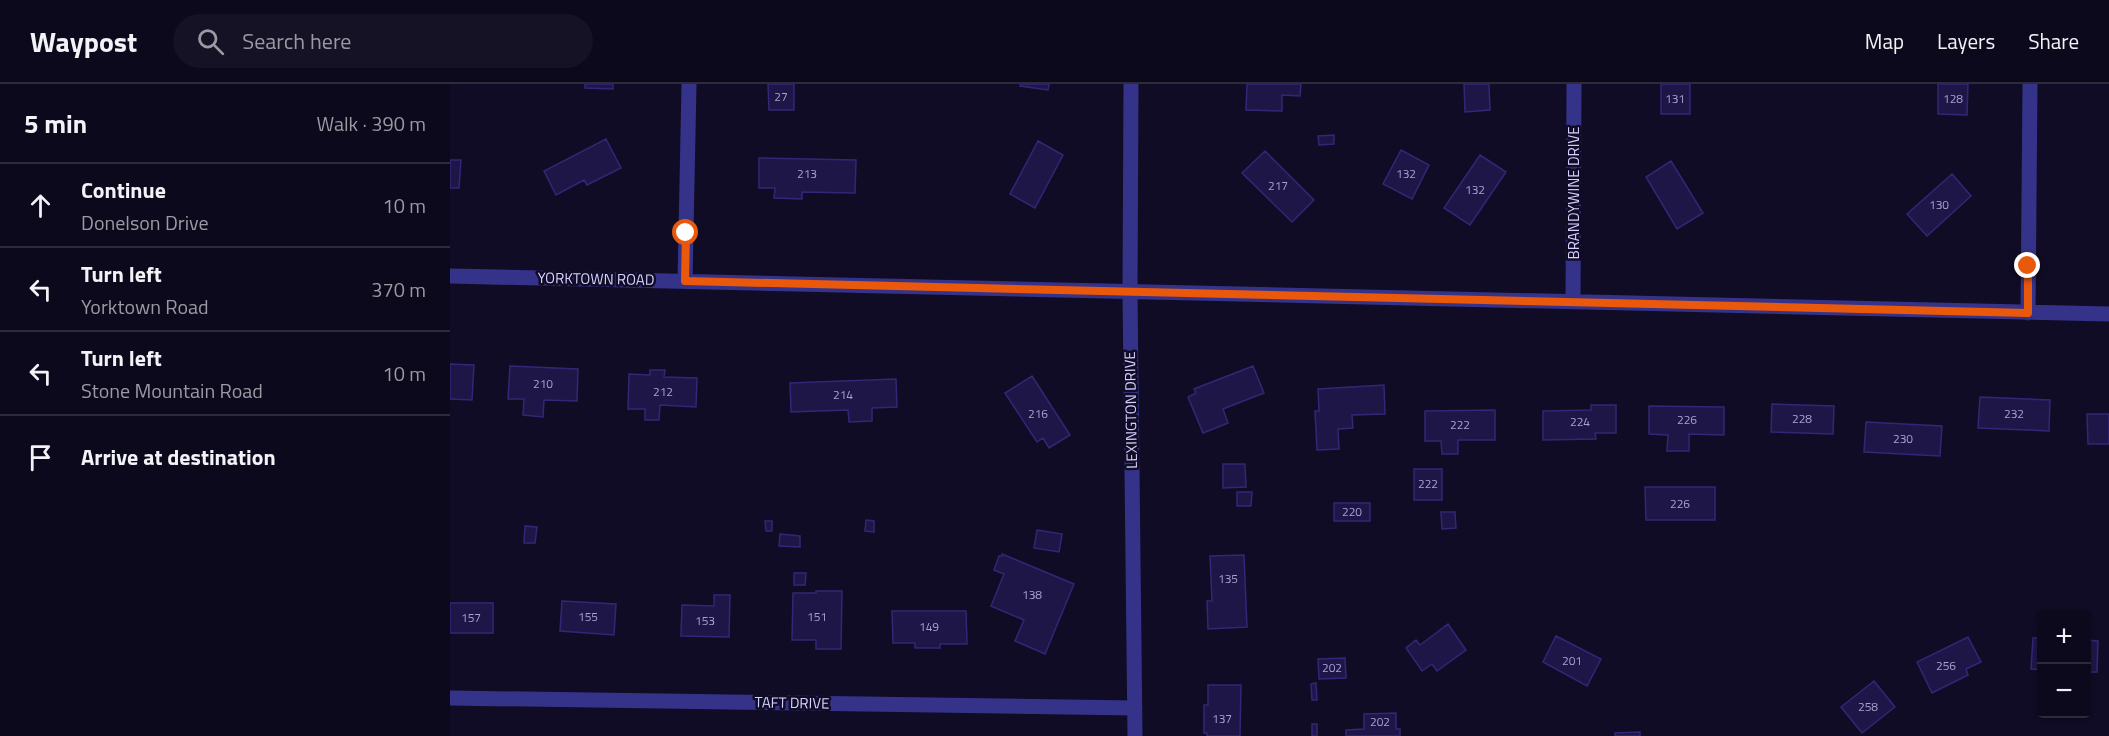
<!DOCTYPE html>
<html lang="en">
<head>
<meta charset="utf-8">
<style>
  body { margin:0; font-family:"Titillium Web",sans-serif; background:#151225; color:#f1f3f6 }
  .controls { position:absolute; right:18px; bottom:18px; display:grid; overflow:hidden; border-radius:6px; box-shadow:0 2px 4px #0004 }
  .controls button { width:54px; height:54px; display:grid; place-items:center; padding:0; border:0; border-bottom:2px solid #2c2a3b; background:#0c091c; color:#f1f3f6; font:30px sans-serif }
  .stop { position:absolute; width:18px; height:18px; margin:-14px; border:4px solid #ea580c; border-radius:50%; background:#fff }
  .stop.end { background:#ea580c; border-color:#fff; box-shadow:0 2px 6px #0008 }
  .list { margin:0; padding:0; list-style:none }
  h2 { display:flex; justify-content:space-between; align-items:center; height:78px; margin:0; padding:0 24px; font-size:26px }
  h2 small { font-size:20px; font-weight:400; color:#9a9aa3 }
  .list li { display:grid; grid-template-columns:39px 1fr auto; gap:18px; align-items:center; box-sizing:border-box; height:84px; padding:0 24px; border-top:2px solid #2c2a3b }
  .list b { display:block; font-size:22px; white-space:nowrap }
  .list p { margin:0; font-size:20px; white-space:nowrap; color:#9a9aa3 }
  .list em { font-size:20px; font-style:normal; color:#9a9aa3 }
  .icon { flex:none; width:33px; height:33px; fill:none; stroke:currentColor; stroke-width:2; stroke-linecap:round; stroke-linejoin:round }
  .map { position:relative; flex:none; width:1659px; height:652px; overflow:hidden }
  header { display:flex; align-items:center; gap:36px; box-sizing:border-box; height:84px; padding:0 30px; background:#0c091c; border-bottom:2px solid #2c2a3b }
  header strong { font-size:28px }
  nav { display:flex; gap:33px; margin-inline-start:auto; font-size:21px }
  .search { width:420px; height:54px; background:#151225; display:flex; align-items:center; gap:15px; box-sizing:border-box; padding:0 21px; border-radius:33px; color:#9a9aa3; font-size:22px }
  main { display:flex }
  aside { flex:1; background:#0c091c }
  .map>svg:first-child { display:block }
  .building { fill:#1f1648; stroke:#342676; stroke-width:1.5 }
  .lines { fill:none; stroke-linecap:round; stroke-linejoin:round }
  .minor { stroke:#343389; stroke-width:15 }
  .route { stroke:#ea580c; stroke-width:8 }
  .labels { text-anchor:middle; stroke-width:5; stroke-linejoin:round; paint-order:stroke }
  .number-label { font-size:12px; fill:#a8a2d1 }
  .street-label { font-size:15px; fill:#d5d0ff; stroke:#100c25 }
</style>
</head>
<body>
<header>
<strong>Waypost</strong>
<div class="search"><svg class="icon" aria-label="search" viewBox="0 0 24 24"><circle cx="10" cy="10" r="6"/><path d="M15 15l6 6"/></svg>Search here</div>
<nav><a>Map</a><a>Layers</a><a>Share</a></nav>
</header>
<main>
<aside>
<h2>5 min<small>Walk · 390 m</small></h2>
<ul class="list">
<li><svg class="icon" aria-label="ahead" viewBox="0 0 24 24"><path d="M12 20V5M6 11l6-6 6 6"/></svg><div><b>Continue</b><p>Donelson Drive</p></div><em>10 m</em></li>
<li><svg class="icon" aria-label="left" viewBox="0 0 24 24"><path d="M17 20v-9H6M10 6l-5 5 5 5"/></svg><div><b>Turn left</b><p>Yorktown Road</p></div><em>370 m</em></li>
<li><svg class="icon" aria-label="left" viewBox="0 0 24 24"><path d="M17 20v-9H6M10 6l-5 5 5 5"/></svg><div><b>Turn left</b><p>Stone Mountain Road</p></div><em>10 m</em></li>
<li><svg class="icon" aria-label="arrive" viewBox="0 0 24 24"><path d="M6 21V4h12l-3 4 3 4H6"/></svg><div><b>Arrive at destination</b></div></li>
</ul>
</aside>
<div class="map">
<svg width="1659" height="652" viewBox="0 0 1659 652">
  <rect width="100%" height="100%" fill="#100c25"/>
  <path class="building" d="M135 0H163V5L135 4Z
    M318 0H344V26H319Z
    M570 0H599L598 6 570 2Z
    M797 0H851L850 12 832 11V27L796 26Z
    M1014 0H1039L1040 26 1015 28Z
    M1211 0H1240V30H1211Z
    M1488 0H1518L1517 31 1488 30Z
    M884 51V60L869 61 868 52Z
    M156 55 171 84 137 101 134 96 106 111 94 87Z
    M588 57 613 71 585 124 560 110Z
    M951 66 979 81 962 115 933 100Z
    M815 67 864 116 842 138 792 89Z
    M1030 71 1056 88 1020 141 994 124Z
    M309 74 406 76 405 109 352 108V115L324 114 325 104H309Z
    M0 76H11L9 104H0Z
    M1221 77 1253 129 1227 145 1196 93Z
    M1502 90 1521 112 1477 152 1457 130Z
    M0 280 24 281 22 316 0 315Z
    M60 282 128 285 127 317 94 316 93 333 73 331 74 315H58Z
    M803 282 814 309 773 325 778 339 753 349 738 313 746 309 744 305Z
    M200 286H215L214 293 247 294 246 323 210 321 209 336H195V325H178L179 290 200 291Z
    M582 292 620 351 599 364 593 354 587 358 555 309Z
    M446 295 447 323 422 324V337L399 338 398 326 341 328 340 299Z
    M934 301 935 330 902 331 903 344 888 345 889 365 867 366 865 327H869L868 305Z
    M1530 313 1600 316 1599 347 1528 344Z
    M1322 320 1384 322 1383 350 1321 348Z
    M1141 321H1166V349H1145L1146 355 1093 356V327L1141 326Z
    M1199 322 1274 323V351L1239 350V367H1217L1218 351 1199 350Z
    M1045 326V356H1008V370H992L991 357H975V327Z
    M1637 330H1659V360H1638Z
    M1416 338 1492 342 1490 372 1414 368Z
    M773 380H795L796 403 773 404Z
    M964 385H992V416H964Z
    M1195 403H1265V436H1196Z
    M787 408H802L801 422H787Z
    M884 419H920V437H884Z
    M991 428H1005L1006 444 992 445Z
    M416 436 424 437V448L415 447Z
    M315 437H322V447H316Z
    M75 442 87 443 85 459H74Z
    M587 446 612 450 609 468 584 464Z
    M330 450 350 452V463L329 462Z
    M552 470 624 500 595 570 565 557 574 536 541 522 554 490 544 486 549 472H552Z
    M794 471 797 543 758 545 757 517H762L760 472Z
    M344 489H356L355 501H344Z
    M366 507H392L391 565H366V556H342L343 509H366Z
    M264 511H280L279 553 231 552 232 521 264 522Z
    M112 517 166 520 164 551 110 547Z
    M0 519H43V549H0Z
    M442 527H516L517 560H490V564H465V559H443Z
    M998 540 1016 566 987 587 982 580 972 587 956 564 966 556 970 561Z
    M1106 552 1151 575 1137 602 1093 578Z
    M1518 553 1531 578 1516 585 1518 591 1482 609 1467 578Z
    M1583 554H1592V586L1581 585Z
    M1636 556 1648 557 1647 588H1636Z
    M895 574 896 594 869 595 868 575Z
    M1424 597 1445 623 1412 649 1391 623Z
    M866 599 867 616H862L861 600Z
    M758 601H791L790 652H757V649H754V621H758Z
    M946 629V645H950V652H896V646L914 645V630Z
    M862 640H867V652H862Z
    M1190 648V652H1165V649Z"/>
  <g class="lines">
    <path class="minor" d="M681 0 680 208 685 652
      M0 192 1659 230
      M235 197 239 0
      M1123 218 1124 0
      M1578 229 1580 0
      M0 614 685 624"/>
  </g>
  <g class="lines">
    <path class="route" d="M236 149 235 197 1578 229V182"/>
  </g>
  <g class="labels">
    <g class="number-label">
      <text x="331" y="17">27</text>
      <text x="1225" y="19">131</text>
      <text x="1503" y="19">128</text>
      <text x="357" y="94">213</text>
      <text x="956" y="94">132</text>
      <text x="828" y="106">217</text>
      <text x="1025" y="110">132</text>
      <text x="1489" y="125">130</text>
      <text x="93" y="304">210</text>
      <text x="213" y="312">212</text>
      <text x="393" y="315">214</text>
      <text x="588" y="334">216</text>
      <text x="1564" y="334">232</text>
      <text x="1352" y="339">228</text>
      <text x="1237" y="340">226</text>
      <text x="1130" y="342">224</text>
      <text x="1010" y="345">222</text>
      <text x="1453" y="359">230</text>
      <text x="978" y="404">222</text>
      <text x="1230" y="424">226</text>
      <text x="902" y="432">220</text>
      <text x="778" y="499">135</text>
      <text x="582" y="515">138</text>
      <text x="138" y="537">155</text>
      <text x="367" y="537">151</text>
      <text x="21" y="538">157</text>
      <text x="255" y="541">153</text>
      <text x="479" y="547">149</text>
      <text x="1122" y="581">201</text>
      <text x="1496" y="586">256</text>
      <text x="882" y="588">202</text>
      <text x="1418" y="627">258</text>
      <text x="772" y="639">137</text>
      <text x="930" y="642">202</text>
    </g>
    <g class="street-label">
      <text transform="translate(1124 109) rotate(-90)" y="5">BRANDYWINE DRIVE</text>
      <text transform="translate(146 195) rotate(1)" y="5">YORKTOWN ROAD</text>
      <text transform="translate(681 326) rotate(-91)" y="5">LEXINGTON DRIVE</text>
      <text transform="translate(342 619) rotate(1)" y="5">TAFT DRIVE</text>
    </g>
  </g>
</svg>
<div class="controls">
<button>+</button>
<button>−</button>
</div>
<div class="stop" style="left:236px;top:149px"></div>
<div class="stop end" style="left:1578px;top:182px"></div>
</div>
</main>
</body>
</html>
